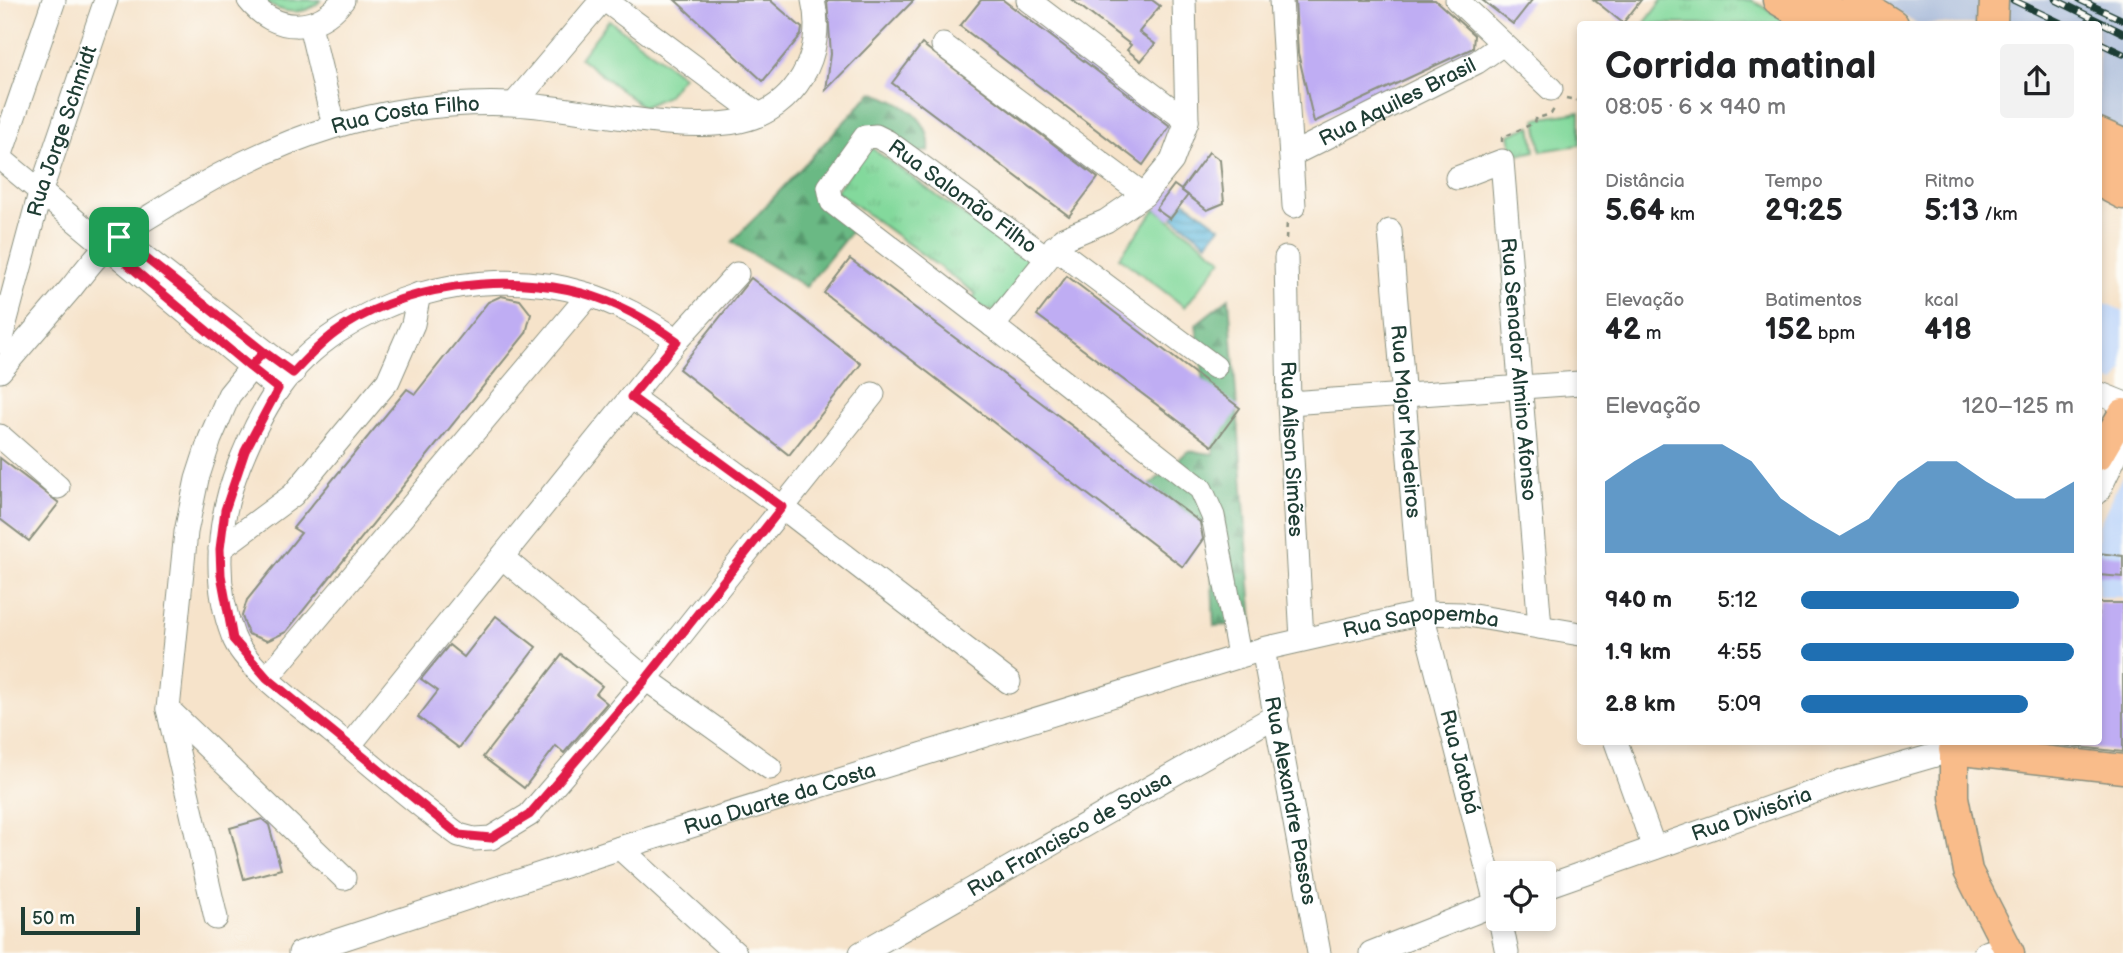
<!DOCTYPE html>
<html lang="pt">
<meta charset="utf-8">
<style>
:root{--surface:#fff;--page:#f2f2f2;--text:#202124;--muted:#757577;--accent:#1f6fb2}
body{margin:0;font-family:"Balsamiq Sans",sans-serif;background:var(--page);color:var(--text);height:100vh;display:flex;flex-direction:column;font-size:26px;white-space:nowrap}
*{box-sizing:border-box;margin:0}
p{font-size:23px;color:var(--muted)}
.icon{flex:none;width:38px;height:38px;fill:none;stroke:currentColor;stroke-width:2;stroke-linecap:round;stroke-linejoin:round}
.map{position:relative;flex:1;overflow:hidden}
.details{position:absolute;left:1577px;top:21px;width:525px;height:724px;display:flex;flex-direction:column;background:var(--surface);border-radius:7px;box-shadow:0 4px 10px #0003}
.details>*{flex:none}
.controls{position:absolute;left:1486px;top:861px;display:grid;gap:14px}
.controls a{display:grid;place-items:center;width:70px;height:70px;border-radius:7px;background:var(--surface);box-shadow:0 4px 10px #0003;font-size:35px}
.scale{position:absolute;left:21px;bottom:18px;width:119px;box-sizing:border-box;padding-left:7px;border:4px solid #1f3d34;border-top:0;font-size:19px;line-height:24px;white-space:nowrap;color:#1f3d34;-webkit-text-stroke:5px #fdfcf7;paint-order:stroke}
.pin{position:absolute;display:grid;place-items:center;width:60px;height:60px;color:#fff;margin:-30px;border-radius:14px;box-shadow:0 4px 10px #0006}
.round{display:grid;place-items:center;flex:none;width:74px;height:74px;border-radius:7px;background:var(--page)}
.summary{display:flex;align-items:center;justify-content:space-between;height:119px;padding:0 28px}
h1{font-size:38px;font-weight:800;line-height:52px}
.stats{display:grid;grid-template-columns:repeat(3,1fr);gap:10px;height:119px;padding:7px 28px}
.stats div{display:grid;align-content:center}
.stats b{font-size:30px;font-weight:800}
.stats small{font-size:19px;font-weight:400}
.stats p{font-size:19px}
.chart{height:196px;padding:14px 28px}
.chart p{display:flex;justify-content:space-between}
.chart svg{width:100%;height:126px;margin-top:7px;fill:var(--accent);opacity:.7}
ul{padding:0 28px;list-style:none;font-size:23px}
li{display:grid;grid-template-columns:112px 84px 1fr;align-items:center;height:52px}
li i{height:18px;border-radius:9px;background:var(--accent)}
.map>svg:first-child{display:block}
</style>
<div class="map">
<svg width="2123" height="953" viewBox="0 0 2123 953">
<defs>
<pattern id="grass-tufts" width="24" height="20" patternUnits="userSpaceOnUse" patternTransform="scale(1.75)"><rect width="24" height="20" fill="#83d99c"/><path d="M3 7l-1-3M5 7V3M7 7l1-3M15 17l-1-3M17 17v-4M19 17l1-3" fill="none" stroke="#71bb87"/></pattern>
<pattern id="forest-firs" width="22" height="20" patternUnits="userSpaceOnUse" patternTransform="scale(1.75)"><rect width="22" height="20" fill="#6ab984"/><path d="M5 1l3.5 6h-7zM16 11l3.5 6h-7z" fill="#57986d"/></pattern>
<pattern id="water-rules" width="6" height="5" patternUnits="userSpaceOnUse" patternTransform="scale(1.75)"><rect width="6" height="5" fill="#61b9de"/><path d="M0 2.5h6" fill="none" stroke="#4f98b5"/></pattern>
</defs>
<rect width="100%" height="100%" fill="#fdfcf7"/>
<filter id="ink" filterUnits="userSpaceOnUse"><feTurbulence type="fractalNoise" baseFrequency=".0143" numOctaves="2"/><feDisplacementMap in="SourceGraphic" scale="14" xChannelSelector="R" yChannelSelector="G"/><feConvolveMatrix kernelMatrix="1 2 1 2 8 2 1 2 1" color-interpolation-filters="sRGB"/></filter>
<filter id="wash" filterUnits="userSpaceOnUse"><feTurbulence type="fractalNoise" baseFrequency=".00686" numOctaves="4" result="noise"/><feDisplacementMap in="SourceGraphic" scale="28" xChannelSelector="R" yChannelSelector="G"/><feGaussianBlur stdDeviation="1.57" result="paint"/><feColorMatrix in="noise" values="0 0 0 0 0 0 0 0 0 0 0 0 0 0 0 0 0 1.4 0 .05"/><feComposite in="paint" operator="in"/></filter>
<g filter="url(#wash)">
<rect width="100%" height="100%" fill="#f6e3ca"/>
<g fill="#c8dcf9">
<path d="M2098 300 2123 311V370L2115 383 2098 377Z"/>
<path d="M2123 474V597H2098V527Z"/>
</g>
<path fill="#b6c5de" d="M1876 0H2123V134L2098 122V24H1918Z"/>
<g fill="url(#grass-tufts)" stroke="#518b68" stroke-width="2">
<path d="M263 0H321C306 17 279 14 263 0Z"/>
<path d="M1662 0H1751L1792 24H1644Z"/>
<path d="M1531 126 1535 151 1514 156 1509 135Z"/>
<path d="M869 146 1007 247 1013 240 1026 250 1027 274 994 312 970 302 976 294 836 191Z"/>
</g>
<g fill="url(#forest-firs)" stroke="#447b5c" stroke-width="2">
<path d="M872 92C901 102 932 117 929 151L909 154 875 129 830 186 858 223 806 287 732 242Z"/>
<path d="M1229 298 1253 624 1214 626 1210 530 1150 485 1188 451 1214 454 1196 324Z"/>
</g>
<g fill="#83d99c" stroke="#518b68" stroke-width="2">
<path d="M609 20 683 76 667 96 643 107 580 58Z"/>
<path d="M1580 112V145L1541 151 1536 119Z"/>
<path d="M1156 209 1222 259 1185 307 1119 257Z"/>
</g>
<path fill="url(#water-rules)" stroke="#407b89" stroke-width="2" d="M1185 201 1220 227 1207 243 1173 217Z"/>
<g id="blocks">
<g fill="#bfadf3">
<path d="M675 0H770L802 28 801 35 763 81Z"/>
<path d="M827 0H914L826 90 831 54Z"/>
<path d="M981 0H1003L1170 126 1143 165 960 26Z"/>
<path d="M1072 0H1152L1160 6 1139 32 1155 44 1141 61 1127 50 1131 45Z"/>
<path d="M1295 0H1435L1474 35 1473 48 1314 122 1298 53Z"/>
<path d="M1482 0H1532L1513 24Z"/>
<path d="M1594 0H1641L1623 23Z"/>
<path d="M922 44 1098 178 1069 216 892 83Z"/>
<path d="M1209 152 1220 160 1224 203 1207 210 1181 190Z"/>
<path d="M1174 185 1188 195 1170 219 1156 209Z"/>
<path d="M850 259 1200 522 1203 539 1183 567 824 293Z"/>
<path d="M1067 276 1240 408 1212 446 1037 315Z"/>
<path d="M751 278 861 364 789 455 679 369Z"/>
<path d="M501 296 520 300 531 314 526 333 286 632 267 641 248 634 242 616 247 600 301 533 293 528 407 389 415 394 488 302Z"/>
<path d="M0 458 59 503 29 541 0 519Z"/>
<path d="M2098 553 2123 556V577L2098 575Z"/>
<path d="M2098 603H2123V752L2034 742H2098Z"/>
<path d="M496 616 536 647 459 748 418 717 438 691 421 679 449 645 464 657Z"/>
<path d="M562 655 602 686 596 694 607 703 564 753 556 746 524 788 483 757Z"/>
<path d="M262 819 269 825 281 869 244 879 230 828Z"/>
</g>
</g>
</g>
<g filter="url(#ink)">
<use href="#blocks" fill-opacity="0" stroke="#8a907f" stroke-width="2"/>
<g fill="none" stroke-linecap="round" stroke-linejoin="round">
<defs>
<g id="minor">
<path d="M249 0C275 33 317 34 343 0"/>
<path d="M605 0 759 115"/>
<path d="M1028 0 1187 121"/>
<path d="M1184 0 1187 121 1172 161 1144 195 1128 206 1106 221 1063 239 993 326 1201 489 1213 516 1239 655"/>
<path d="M1281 0 1294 206"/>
<path d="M1457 0 1551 89"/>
<path d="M310 25 334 126"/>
<path d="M943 45 1144 195"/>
<path d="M514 104 602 0"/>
<path id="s1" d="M1291 155 1477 62 1503 44"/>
<path d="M0 157 54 0"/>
<path d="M0 158 278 389"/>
<path id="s2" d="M1457 178 1502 161 1540 627"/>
<path id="s3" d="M1390 231 1422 613 1498 911"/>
<path d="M119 237 293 373"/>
<path d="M1054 247 1215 367"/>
<path id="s4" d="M1286 258 1289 403 1302 639"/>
<path id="s5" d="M993 326 832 202 829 187 865 137 876 136 888 142 1046 257"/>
<path d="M677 340C647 320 618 303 583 293 480 262 341 299 278 389 262 412 249 440 239 465 218 518 212 582 233 636 244 667 305 710 331 731 373 766 415 803 459 835L474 839 491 838 529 815 646 679 873 394"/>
<path id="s6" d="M0 342 40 193 106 0"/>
<path id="s7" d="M0 371C24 343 48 315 72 287 83 273 94 258 107 246 124 230 148 218 168 205 276 137 384 99 513 104 580 107 676 134 740 121 796 109 826 54 813 0"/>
<path d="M2098 393 2123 403"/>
<path d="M631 397 782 507 1009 682"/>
<path d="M1289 403 1580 383"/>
<path d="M0 436 58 487"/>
<path d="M2098 492 2123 440"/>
<path d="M220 549 293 495 388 381 413 324 419 294"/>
<path d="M502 557 646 679 770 768"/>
<path id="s8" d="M1263 649 1319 953"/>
<path d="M267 678 589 295"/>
<path d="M168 709 344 878"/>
<path d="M1616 742 1654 848"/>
<path d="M349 746 677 340 737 274"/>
<path d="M620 848 735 953"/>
<path id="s9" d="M1544 887 1842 782 1953 750"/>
<path d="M216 918 168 709 186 532 197 479 210 439 229 395 264 352"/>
<path d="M1500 919 1507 953"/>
<path id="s10" d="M300 953 620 848 1263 649 1422 613 1462 614 1580 634"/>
<path id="s11" d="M861 953 1277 715"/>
<path d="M1371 953 1498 903"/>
<path d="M1985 953 2006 947"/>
</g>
<g id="major">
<path d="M1777 0 1817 24"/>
<path d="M1816 0 1854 24"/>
<path d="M1856 0 1894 24"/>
<path d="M1993 24 1994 0"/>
<path d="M2098 132 2123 143"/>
<path d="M2098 156 2123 168"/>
<path d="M2098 182 2123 195"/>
<path d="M2098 456 2123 413"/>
<path d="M1954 742V797L1968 871 2010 953"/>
<path d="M1953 750 2123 769"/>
</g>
</defs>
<use href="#minor" stroke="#8a907f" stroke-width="25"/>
<use href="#major" stroke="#8a907f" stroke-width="31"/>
<g stroke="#8a907f" stroke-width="2.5" stroke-dasharray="5 5" stroke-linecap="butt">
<path d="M1566 98 1580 101"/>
<path d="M1502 142V138L1534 123 1535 119 1551 114 1554 109"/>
<path d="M1286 239 1287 222"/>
</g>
<use href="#minor" stroke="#fff" stroke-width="23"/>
<use href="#major" stroke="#f9bc8a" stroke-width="28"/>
<defs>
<g id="rail">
<path d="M2013 0 2063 24"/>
<path d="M2056 0 2123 33"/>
<path d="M2080 0 2123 20"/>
<path d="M2098 42 2123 54"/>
</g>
</defs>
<use href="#rail" stroke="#1f3d34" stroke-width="7"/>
<use href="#rail" stroke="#fdfcf7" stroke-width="4.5" stroke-dasharray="13" stroke-linecap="butt"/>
</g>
</g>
<g fill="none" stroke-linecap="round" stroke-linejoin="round" filter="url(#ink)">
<defs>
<path id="route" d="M119 237 106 246 250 367 264 352 293 373C306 359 320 344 335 333 398 285 508 272 582 293 617 302 647 320 677 341L631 397 782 507 646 679 529 815 491 838 459 835 267 678 233 639 221 575 220 549 225 510 245 451 278 389 250 367 264 352 119 237"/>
</defs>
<use href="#route" stroke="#fff" stroke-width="14"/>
<use href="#route" stroke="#e11d48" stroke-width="9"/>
</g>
<g text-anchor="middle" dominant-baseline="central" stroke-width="6" stroke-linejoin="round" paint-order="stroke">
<g font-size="21" fill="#1f3d34" stroke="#fdfcf7">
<text stroke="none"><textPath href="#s1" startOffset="119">Rua Aquiles Brasil</textPath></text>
<text stroke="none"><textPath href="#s7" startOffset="495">Rua Costa Filho</textPath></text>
<text stroke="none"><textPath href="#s6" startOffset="220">Rua Jorge Schmidt</textPath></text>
<text stroke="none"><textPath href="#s5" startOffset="397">Rua Salomão Filho</textPath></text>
<text stroke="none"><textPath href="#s2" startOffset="257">Rua Senador Almino Afonso</textPath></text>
<text stroke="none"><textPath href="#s3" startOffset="191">Rua Major Medeiros</textPath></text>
<text stroke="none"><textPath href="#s4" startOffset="191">Rua Aílson Simões</textPath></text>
<text stroke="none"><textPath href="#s10" startOffset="1171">Rua Sapopemba</textPath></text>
<text stroke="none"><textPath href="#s3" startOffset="537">Rua Jatobá</textPath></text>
<text stroke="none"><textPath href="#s10" startOffset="504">Rua Duarte da Costa</textPath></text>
<text stroke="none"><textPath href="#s8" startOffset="154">Rua Alexandre Passos</textPath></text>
<text stroke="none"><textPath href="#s9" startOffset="220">Rua Divisória</textPath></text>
<text stroke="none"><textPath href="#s11" startOffset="240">Rua Francisco de Sousa</textPath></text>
</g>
</g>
</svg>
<div class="controls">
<a><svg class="icon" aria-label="locate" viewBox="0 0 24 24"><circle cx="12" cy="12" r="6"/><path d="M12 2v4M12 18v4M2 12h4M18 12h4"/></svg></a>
</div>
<div class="scale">50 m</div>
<div class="pin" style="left:119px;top:237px;background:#1e9e55"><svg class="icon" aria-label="arrive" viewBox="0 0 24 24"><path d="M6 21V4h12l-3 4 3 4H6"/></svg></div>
<section class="details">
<div class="summary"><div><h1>Corrida matinal</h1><p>08:05 · 6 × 940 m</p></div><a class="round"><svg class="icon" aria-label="share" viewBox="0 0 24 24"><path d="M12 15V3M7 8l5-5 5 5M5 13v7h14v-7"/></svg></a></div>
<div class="stats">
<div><p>Distância</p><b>5.64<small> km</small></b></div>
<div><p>Tempo</p><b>29:25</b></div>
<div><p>Ritmo</p><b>5:13<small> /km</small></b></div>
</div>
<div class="stats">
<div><p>Elevação</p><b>42<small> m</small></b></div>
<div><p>Batimentos</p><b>152<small> bpm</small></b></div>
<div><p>kcal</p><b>418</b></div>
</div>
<div class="chart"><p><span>Elevação</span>120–125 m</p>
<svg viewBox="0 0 160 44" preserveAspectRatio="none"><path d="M0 44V19L10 12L20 6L30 6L40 6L50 12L60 25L70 32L80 38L90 32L100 19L110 12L120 12L130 19L140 25L150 25L160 19V44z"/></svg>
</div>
<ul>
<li><b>940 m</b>5:12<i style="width:80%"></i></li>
<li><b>1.9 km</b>4:55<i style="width:100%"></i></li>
<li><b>2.8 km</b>5:09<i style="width:83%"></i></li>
</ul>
</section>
</div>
